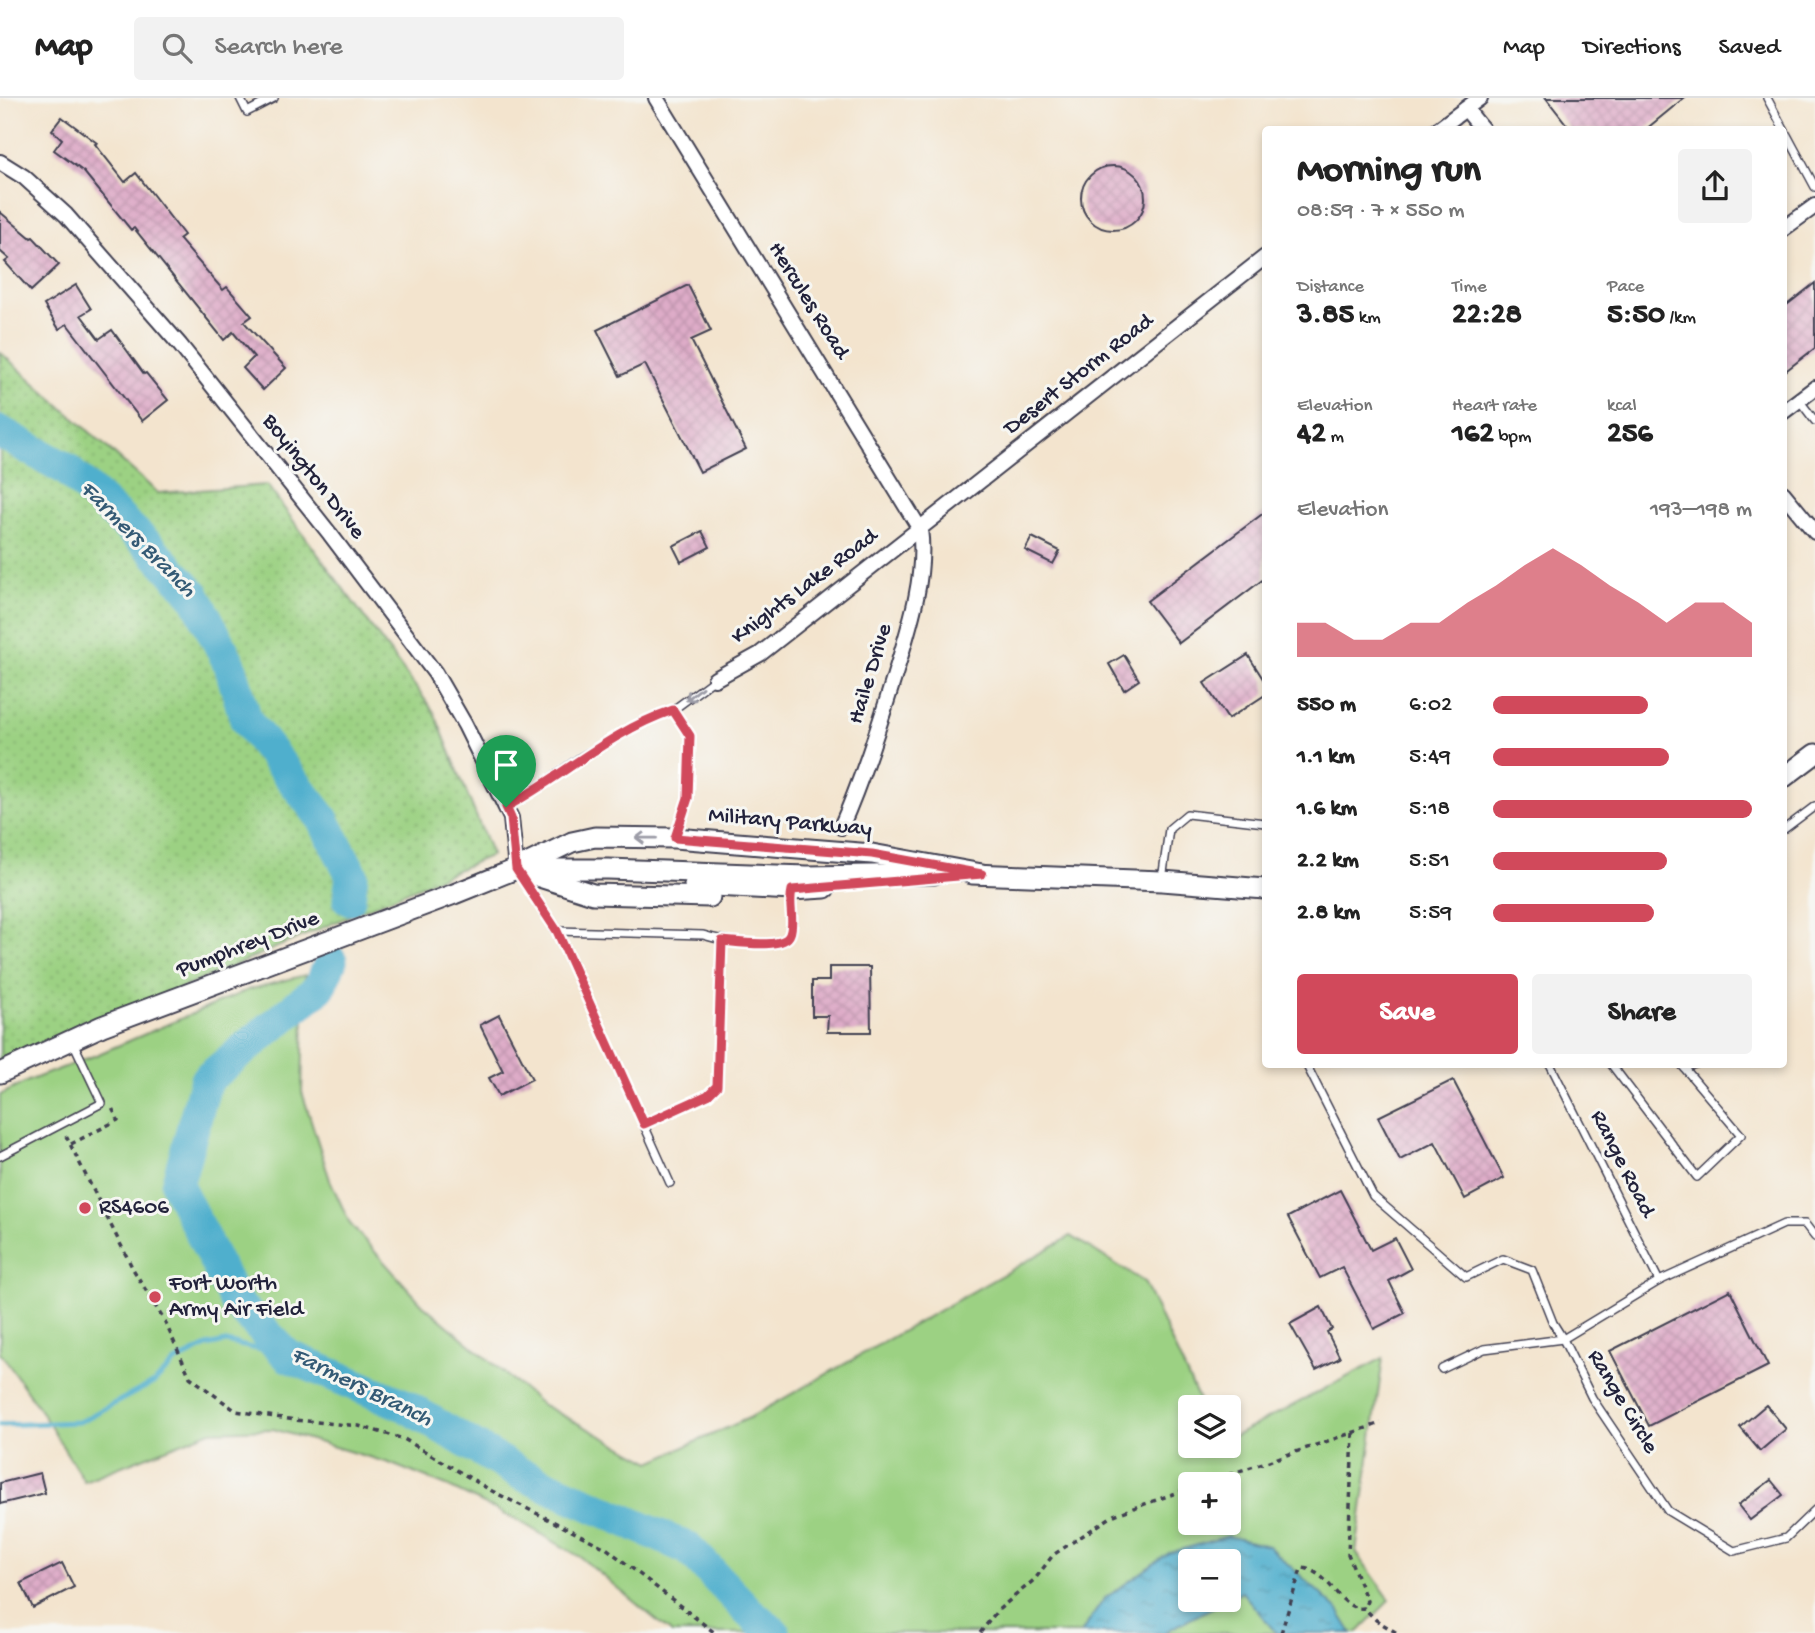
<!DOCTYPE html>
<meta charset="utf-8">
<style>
:root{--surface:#fff;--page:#f2f2f2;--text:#222;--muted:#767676;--line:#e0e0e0;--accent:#d1495b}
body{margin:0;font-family:"Gochi Hand",sans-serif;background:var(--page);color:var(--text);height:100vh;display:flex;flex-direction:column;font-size:26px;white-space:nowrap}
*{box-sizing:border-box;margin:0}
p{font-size:23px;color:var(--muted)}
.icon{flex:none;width:38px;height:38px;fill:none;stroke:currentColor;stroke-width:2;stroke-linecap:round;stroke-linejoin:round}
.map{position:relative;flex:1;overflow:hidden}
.drawer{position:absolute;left:1262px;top:28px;width:525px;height:942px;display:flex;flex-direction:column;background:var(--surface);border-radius:7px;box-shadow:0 4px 10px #0003}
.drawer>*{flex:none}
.fabs{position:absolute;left:1178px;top:1297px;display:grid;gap:14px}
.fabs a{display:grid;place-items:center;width:63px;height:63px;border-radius:7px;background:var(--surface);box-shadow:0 4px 10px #0003;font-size:35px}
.pin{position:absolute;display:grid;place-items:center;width:60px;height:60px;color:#fff;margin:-72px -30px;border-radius:50% 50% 50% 0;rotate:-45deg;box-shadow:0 0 7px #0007}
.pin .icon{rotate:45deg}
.round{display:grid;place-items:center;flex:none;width:74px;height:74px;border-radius:7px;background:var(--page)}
.headline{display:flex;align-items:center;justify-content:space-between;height:119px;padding:0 35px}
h1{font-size:38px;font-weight:700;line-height:52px}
.metrics{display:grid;grid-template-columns:repeat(3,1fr);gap:10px;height:119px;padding:7px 35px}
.metrics div{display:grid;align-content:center}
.metrics b{font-size:30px;font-weight:700}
.metrics small{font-size:19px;font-weight:400}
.metrics p{font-size:19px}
.chart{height:196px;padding:14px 35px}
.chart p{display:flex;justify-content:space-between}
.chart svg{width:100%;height:126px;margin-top:7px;fill:var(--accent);opacity:.7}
.action{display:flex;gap:14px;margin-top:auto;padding:14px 35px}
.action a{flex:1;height:80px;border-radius:7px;background:var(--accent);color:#fff;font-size:28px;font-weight:700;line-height:80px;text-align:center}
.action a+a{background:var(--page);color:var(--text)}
ul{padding:0 35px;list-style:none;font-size:23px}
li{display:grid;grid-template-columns:112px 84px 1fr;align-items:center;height:52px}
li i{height:18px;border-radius:9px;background:var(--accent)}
header{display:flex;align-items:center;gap:42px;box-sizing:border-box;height:98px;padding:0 35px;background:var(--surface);border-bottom:2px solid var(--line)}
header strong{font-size:33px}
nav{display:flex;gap:38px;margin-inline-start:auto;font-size:24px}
.search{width:490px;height:63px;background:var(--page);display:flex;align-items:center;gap:18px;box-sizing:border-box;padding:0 24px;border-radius:7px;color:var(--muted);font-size:26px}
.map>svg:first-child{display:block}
</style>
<header>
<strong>Map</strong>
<div class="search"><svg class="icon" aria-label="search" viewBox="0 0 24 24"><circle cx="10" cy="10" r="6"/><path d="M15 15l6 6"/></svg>Search here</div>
<nav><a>Map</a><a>Directions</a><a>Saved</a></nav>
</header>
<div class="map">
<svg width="1815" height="1535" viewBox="0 0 1815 1535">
<defs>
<pattern id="grass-dots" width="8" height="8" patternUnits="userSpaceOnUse" patternTransform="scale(1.75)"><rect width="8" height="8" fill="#9cd183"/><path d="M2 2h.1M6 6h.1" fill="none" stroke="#86b372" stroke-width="1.8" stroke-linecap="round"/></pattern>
<pattern id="water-ripples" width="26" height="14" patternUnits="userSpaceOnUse" patternTransform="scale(1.75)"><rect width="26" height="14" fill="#4fafcd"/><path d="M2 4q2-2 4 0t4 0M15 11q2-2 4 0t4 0" fill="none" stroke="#418ea8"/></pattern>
<pattern id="building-cross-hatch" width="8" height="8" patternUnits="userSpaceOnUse" patternTransform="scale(1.75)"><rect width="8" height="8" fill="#deacc8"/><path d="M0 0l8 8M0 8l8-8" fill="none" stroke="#be94ad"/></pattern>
</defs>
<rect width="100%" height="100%" fill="#f6f6f2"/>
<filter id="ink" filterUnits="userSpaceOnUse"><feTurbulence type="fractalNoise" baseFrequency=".0143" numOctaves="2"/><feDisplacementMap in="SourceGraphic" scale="14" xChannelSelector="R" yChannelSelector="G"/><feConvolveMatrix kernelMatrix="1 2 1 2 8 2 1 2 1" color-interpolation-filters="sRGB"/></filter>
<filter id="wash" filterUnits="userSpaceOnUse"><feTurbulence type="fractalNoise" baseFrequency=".00686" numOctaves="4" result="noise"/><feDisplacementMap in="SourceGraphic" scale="28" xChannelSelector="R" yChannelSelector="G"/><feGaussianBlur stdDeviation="1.57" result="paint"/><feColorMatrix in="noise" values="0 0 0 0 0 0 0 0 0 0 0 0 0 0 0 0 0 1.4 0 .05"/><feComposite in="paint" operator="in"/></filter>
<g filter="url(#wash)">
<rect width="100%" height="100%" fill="#f3e4ce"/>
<path fill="url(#grass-dots)" stroke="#5f7a5f" stroke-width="2" d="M0 254 158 395 267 387 434 614 492 757 0 968Z"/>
<path fill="#9cd183" stroke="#5f7a5f" stroke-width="2" fill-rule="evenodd" d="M305 877 302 994 330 1082 350 1126 422 1206 541 1306 651 1364 749 1320 1071 1138 1144 1184 1202 1309H1190V1348H1228L1229 1341 1383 1260 1356 1454 1390 1502 1357 1535H672L580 1459 519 1423 449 1389 389 1365 273 1331 211 1333 84 1383 42 1315 0 1254V997L28 983 96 957 248 892ZM1190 1386H1228V1424H1190ZM1190 1463H1228V1502H1190Z"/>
<path fill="url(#water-ripples)" stroke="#386884" stroke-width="2" d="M1228 1438 1268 1448 1337 1511 1352 1535H1276L1242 1494 1229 1501 1228 1463H1190V1502H1227L1163 1535H1081L1104 1501 1169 1455Z"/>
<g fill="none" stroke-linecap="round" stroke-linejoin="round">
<path stroke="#4fafcd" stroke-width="5" d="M0 1327 79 1324 155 1284 175 1264 207 1248 226 1244 288 1258"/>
<g stroke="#4fafcd" stroke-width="33">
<path d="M0 334 66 371 149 448 195 498 230 567 246 622 322 720 352 777 349 801"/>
<path d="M331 863 319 890 206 982 177 1087 236 1205 288 1258 404 1307 519 1375 689 1451 749 1514 774 1535"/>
</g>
</g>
<g id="blocks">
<g fill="url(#building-cross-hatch)">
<path d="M1546 0H1684L1645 32H1571Z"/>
<path d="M62 19 97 45 95 46 125 84 136 75 184 137 179 141 223 192 227 189 252 218 244 224 286 270 263 292 243 270 254 259 233 234 224 242 134 130 131 132 84 74 54 52 62 41 52 32Z"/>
<circle cx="1113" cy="100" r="32"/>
<path d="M0 114 31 140 33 139 59 167 31 193 5 164 9 161 0 153Z"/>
<path d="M1815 185V250L1783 275V210Z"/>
<path d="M76 187 91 211 81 217 99 241 112 232 144 276 146 275 168 302 142 323 67 226 59 231 44 207Z"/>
<path d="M688 187 711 233 691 242 746 351 700 374 645 266 620 278 597 232Z"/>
<path d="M1265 414V480L1179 545 1147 503Z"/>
<path d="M702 433 710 449 681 464 673 448Z"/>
<path d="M1032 439 1060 453 1053 466 1025 452Z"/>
<path d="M1124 557 1139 582 1124 592 1109 566Z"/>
<path d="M1248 557 1265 584V597L1228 621 1204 585Z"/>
<path d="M829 869H870L871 934H827L828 918H812V883H829Z"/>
<path d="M499 917 532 981 499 998 489 980 503 973 480 927Z"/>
<path d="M1453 982 1504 1080 1465 1101 1435 1044 1400 1062 1378 1019Z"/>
<path d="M1340 1092 1371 1152 1395 1140 1411 1171 1389 1183 1405 1215 1374 1231 1342 1169 1320 1180 1288 1119Z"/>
<path d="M1730 1192 1768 1268 1649 1328 1610 1253Z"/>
<path d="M1321 1209 1332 1231 1327 1234 1340 1260 1316 1272 1290 1226Z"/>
<path d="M1766 1307 1786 1331 1760 1353 1740 1329Z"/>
<path d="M40 1375 45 1395 0 1406V1385Z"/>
<path d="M1771 1382 1783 1397 1750 1422 1738 1407Z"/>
<path d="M62 1465 74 1489 33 1510 21 1485Z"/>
</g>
</g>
</g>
<g filter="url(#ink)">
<use href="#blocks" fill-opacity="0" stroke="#413f51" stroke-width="2"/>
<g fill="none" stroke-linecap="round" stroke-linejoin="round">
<defs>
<g id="service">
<path d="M240 0 247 14 274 0"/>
<path d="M1767 0 1815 89"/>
<path d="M1799 302 1815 323"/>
<path d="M673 612 690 638 688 700 675 739"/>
<path d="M506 709 523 700 581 659 649 621 673 612 715 581"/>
<path d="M1783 732 1815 708"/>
<path d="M520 777 557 833 670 1085"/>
<path d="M1162 782 1169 731 1187 716 1265 725"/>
<path d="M557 833 703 837C719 842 782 854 790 837 795 828 788 806 792 793"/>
<path d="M1306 966 1373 1098 1466 1179 1503 1161 1532 1172 1553 1225 1563 1241 1484 1251 1442 1271"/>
<path d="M1550 966 1659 1183"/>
<path d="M1611 966 1697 1079 1741 1037 1681 966"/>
<path d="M1684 969 1696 966"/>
<path d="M644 1026 708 997 717 988 722 843"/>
<path d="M0 1058 102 1005 72 942"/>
<path d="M1815 1139 1805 1126H1784L1659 1183 1563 1241 1592 1300 1668 1413 1734 1453 1786 1440 1815 1412"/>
</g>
<g id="minor">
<path d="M656 0 920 431C927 480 907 536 893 583 878 632 862 682 841 729"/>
<path d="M1466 11 1483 32"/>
<path d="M1437 32 1480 0"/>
<path d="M0 64 24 79 66 117 180 247 330 436 435 575 465 627 511 720 516 771"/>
<path d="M1783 131 1815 108"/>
<path d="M1783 314 1815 290"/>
<path d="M1783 395 1815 434"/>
<path d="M715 581 760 556 1265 159"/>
</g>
<g id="tertiary">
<path d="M1783 680 1815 656"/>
<path d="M520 771H608L807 778 934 776"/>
<path d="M530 776 593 796 710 799"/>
<path d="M972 776 1162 783 1265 791"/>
<path d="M694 787 792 792 825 790"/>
<path d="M0 975 102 928 454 796 516 771 572 744 595 739 675 740 872 756 982 776"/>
</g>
</defs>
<use href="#service" stroke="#413f51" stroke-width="10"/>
<use href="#minor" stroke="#413f51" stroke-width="18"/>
<use href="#tertiary" stroke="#413f51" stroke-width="23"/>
<g stroke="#413f51" stroke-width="3.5" stroke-dasharray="5 5" stroke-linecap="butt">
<path d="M66 1038 133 1171 165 1224 190 1279 236 1313 295 1322 359 1328 404 1341 492 1393 606 1450 715 1535"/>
<path d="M71 1046 118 1022 112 1010"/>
<path d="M1353 1335 1348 1456 1367 1503 1364 1510"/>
<path d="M1201 1386 1381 1325"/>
<path d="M980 1535 997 1513 1035 1481 1053 1457 1114 1417 1190 1390"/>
<path d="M1281 1535 1301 1471 1303 1470C1332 1475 1339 1513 1364 1510L1376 1522 1397 1535"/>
</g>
<use href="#service" stroke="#fff" stroke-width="7"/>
<use href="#minor" stroke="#fff" stroke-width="14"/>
<use href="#tertiary" stroke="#fff" stroke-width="19"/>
</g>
<defs><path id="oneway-shaft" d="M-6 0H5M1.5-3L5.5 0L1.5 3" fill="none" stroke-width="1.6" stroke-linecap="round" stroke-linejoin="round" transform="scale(1.75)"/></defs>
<g stroke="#9c9ca7">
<use href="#oneway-shaft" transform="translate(694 596) rotate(141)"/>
<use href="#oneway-shaft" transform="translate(646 740) rotate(-179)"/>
</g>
</g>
<g fill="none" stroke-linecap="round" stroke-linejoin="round" filter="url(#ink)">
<defs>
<path id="route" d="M673 612 690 638 688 700 675 740 872 756 982 776 792 792C788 807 795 823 790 836 785 852 736 844 722 843L717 988 708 997 644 1026 557 833 516 771 511 720 506 709C563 678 611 633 673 612Z"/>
</defs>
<use href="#route" stroke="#fff" stroke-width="14"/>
<use href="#route" stroke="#d1495b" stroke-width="9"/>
</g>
<g fill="#d1495b" stroke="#f6f6f2" stroke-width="2.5">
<circle cx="85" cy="1110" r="7"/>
<circle cx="155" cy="1199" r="7"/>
</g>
<g text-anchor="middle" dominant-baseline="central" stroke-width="6" stroke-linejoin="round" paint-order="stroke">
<g font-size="23" fill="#22223b" stroke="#f6f6f2">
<text transform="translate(808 203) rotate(58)">Hercules Road</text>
<text transform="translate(1079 277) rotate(-38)">Desert Storm Road</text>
<text transform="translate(313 379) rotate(52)">Boyington Drive</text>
<text transform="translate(805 489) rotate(-37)">Knights Lake Road</text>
<text transform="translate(871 576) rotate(-73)">Haile Drive</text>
<text transform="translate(790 725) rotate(5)">Military Parkway</text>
<text transform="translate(248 847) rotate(-21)">Pumphrey Drive</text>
<text transform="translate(1622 1066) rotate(63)">Range Road</text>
<text transform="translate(1622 1304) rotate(59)">Range Circle</text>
</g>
<g font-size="23" fill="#22223b" stroke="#f6f6f2" text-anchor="start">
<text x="99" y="1110">RS4606</text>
<text x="169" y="1186">Fort Worth<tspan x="169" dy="26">Army Air Field</tspan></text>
</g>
<g font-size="24" font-style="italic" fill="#345a75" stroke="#f6f6f2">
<text transform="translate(137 442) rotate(45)">Farmers Branch</text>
<text transform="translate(361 1290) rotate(26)">Farmers Branch</text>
</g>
</g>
</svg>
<div class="fabs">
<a><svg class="icon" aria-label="layers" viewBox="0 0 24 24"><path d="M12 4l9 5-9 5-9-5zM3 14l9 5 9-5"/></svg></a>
<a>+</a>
<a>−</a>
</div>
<div class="pin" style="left:506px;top:709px;background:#1e9e55"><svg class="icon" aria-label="arrive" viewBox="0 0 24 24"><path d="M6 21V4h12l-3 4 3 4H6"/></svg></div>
<section class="drawer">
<div class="headline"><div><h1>Morning run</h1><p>08:59 · 7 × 550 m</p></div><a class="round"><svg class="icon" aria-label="share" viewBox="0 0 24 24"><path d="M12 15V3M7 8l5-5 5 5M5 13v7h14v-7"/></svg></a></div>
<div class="metrics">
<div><p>Distance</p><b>3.85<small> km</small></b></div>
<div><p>Time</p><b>22:28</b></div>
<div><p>Pace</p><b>5:50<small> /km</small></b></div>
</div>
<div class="metrics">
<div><p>Elevation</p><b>42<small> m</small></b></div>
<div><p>Heart rate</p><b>162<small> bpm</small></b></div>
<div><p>kcal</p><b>256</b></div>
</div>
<div class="chart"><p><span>Elevation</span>193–198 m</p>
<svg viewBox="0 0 160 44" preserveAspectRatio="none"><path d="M0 44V32L10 32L20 38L30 38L40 32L50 32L60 25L70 19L80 12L90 6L100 12L110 19L120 25L130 32L140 25L150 25L160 32V44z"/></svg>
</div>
<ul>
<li><b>550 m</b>6:02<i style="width:60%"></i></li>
<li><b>1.1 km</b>5:49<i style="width:68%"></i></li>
<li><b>1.6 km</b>5:18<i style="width:100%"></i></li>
<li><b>2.2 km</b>5:51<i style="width:67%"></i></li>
<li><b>2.8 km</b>5:59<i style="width:62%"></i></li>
</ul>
<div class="action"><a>Save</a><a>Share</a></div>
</section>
</div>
